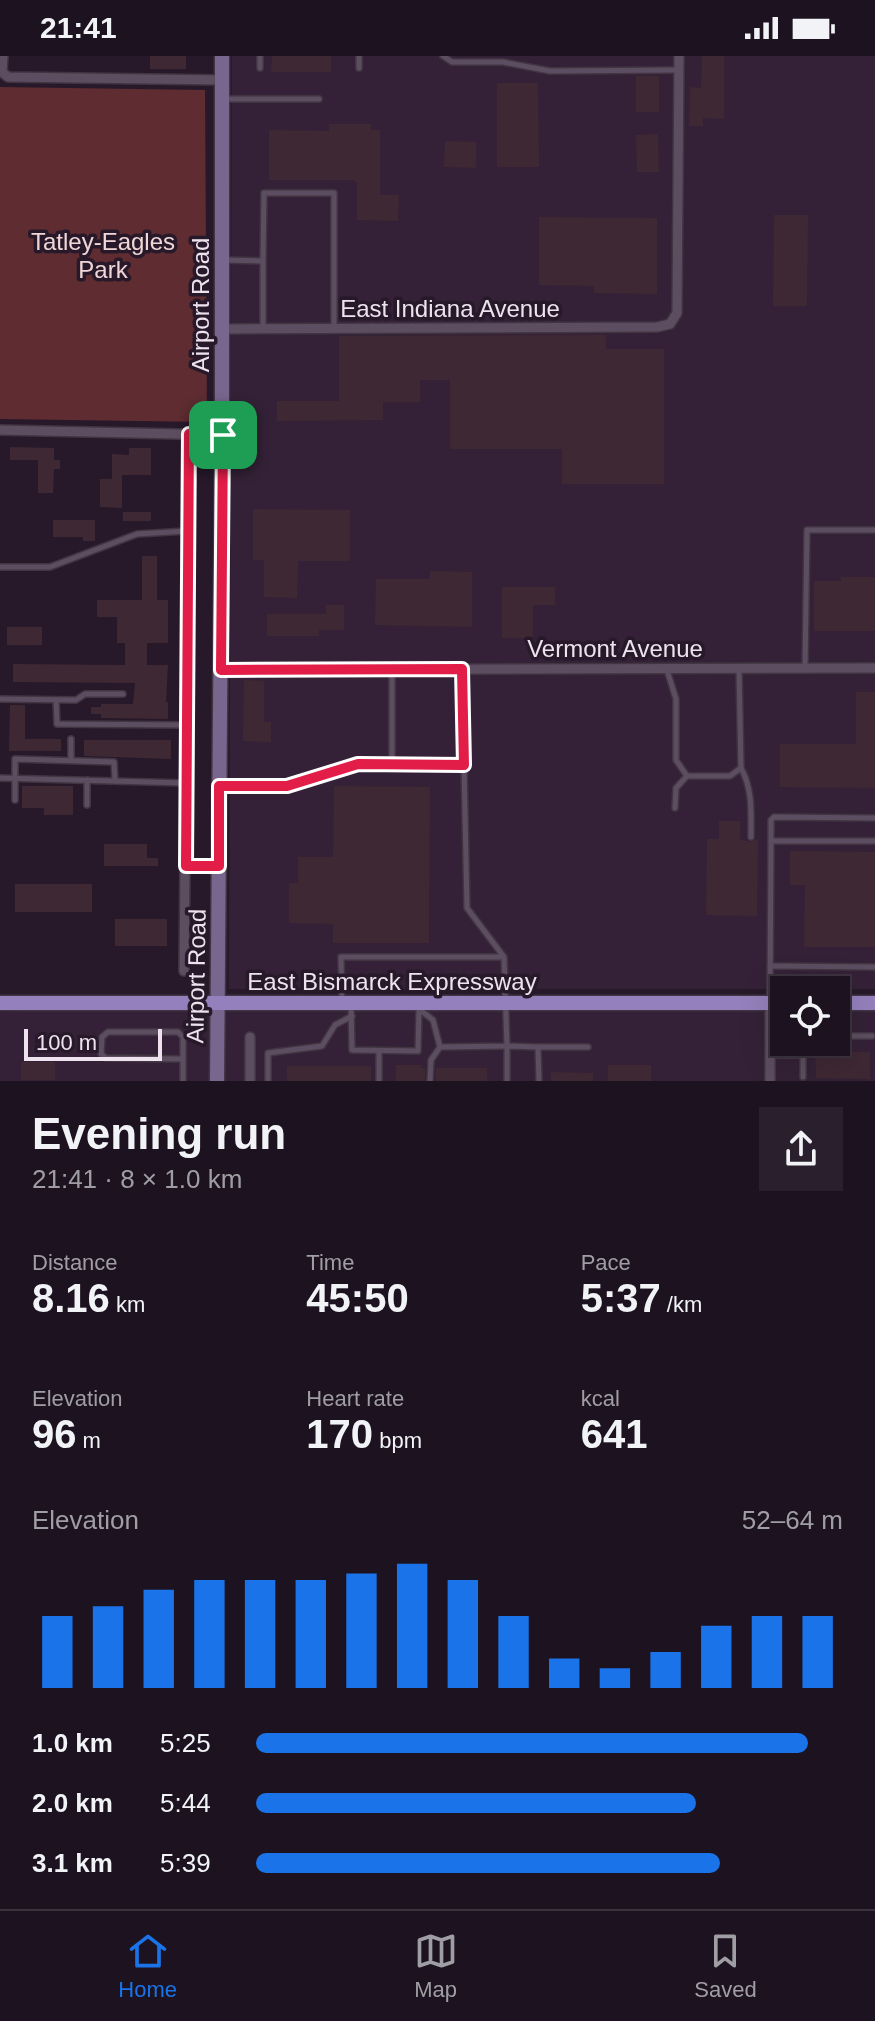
<!DOCTYPE html>
<meta charset="utf-8">
<style>
:root{--surface:#1d1320;--page:#2a202d;--text:#f1f3f6;--muted:#a09ea5;--line:#3b323e;--accent:#1a73e8}
body{margin:0;font-family:Helvetica,sans-serif;background:var(--page);color:var(--text);height:100vh;display:flex;flex-direction:column;font-size:30px;white-space:nowrap}
*{box-sizing:border-box;margin:0}
p{font-size:26px;color:var(--muted)}
.icon{flex:none;width:44px;height:44px;fill:none;stroke:currentColor;stroke-width:2;stroke-linecap:round;stroke-linejoin:round}
.map{position:relative;height:1025px;overflow:hidden}
.details{display:flex;flex-direction:column;background:var(--surface);flex:1}
.details>*{flex:none}
.buttons{position:absolute;left:770px;top:920px;display:grid;gap:16px}
.buttons a{display:grid;place-items:center;width:80px;height:80px;border-radius:0px;background:var(--surface);box-shadow:0 8px 32px #0002,0 0 0 2px var(--line);font-size:40px}
.scale{position:absolute;left:24px;bottom:20px;width:138px;box-sizing:border-box;padding-left:8px;border:4px solid #ede2ee;border-top:0;font-size:22px;line-height:28px;white-space:nowrap;color:#ede2ee;-webkit-text-stroke:6px #27192a;paint-order:stroke}
.pin{position:absolute;display:grid;place-items:center;width:68px;height:68px;color:#fff;margin:-34px;border-radius:16px;box-shadow:0 4px 12px #0006}
.round{display:grid;place-items:center;flex:none;width:84px;height:84px;border-radius:0px;background:var(--page)}
.summary{display:flex;align-items:center;justify-content:space-between;height:136px;padding:0 32px}
h1{font-size:44px;font-weight:700;line-height:60px}
.stats{display:grid;grid-template-columns:repeat(3,1fr);gap:12px;height:136px;padding:8px 32px}
.stats div{display:grid;align-content:center}
.stats b{font-size:40px;font-weight:700}
.stats small{font-size:22px;font-weight:400}
.stats p{font-size:22px}
.chart{height:224px;padding:16px 32px}
.chart p{display:flex;justify-content:space-between}
.chart svg{width:100%;height:144px;margin-top:8px;stroke:var(--accent);stroke-width:6}
ul{padding:0 32px;list-style:none;font-size:26px}
li{display:grid;grid-template-columns:128px 96px 1fr;align-items:center;height:60px}
li i{height:20px;border-radius:10px;background:var(--accent)}
.status{display:flex;justify-content:space-between;align-items:center;height:56px;padding:0 40px;background:var(--surface);direction:ltr}
.status svg{height:22px;fill:currentColor}
.tabs{display:flex;justify-content:space-around;align-items:center;height:112px;border-top:2px solid var(--line);background:var(--surface);font-size:22px;color:var(--muted)}
.tabs a{display:grid;justify-items:center;gap:4px}
.tabs .on{color:var(--accent)}
.map>svg:first-child{display:block}
</style>
<div class="status"><b>21:41</b><svg viewBox="0 0 49 12"><path d="M0 12V9h3v3zM5 12V6h3v6zM10 12V3h3v9zM15 12V0h3v12zM26 1h20v11H26zM47 4h2v5h-2z"/></svg></div>
<div class="map">
<svg width="875" height="1025" viewBox="0 0 875 1025">
<rect width="100%" height="100%" fill="#27192a"/>
<g fill="#342137">
<path d="M232 0H875V933H229Z"/>
<path d="M90 953H784V986H836V953H875V1025H0V956Z"/>
</g>
<path fill="#5e2c31" d="M0 31 205 34 207 366 0 363Z"/>
<g fill="#3e2833">
<rect x="150" y="0" width="36" height="13"/>
<path d="M272 0H331V16H271Z"/>
<path d="M702 0H724V63L703 62V70H689L690 31 701 32Z"/>
<rect x="636" y="20" width="23" height="36"/>
<path d="M497 27H538L539 111H497Z"/>
<path d="M329 68H371V74H380V139H399L398 165 357 164V127L354 124H269V74L329 75Z"/>
<path d="M658 78 659 116H637L636 79Z"/>
<path d="M445 85 476 86V112L444 111Z"/>
<path d="M774 159H808L807 250H773Z"/>
<path d="M539 161 657 162V238L594 237V230L539 229Z"/>
<path d="M606 279V293H664V428H562V393H450V324H420V346H383V364L277 365V345H339V280Z"/>
<path d="M10 391 54 392V404H60V413H54L53 437H38V404H10Z"/>
<path d="M129 392H151V419H122V452L100 451V423H112V398L129 399Z"/>
<path d="M253 453 350 454V505H298L297 542 264 541V504H253Z"/>
<rect x="123" y="456" width="28" height="9"/>
<path d="M53 464H95V485H83V481H53Z"/>
<path d="M142 500H157V544H168V587H147V609H168L166 646H168V663L101 662V658H91V651H101V648H133L135 627 13 626V608L125 609V587H117V561H97V544H142Z"/>
<path d="M430 515 472 516V571L375 569 376 523H430Z"/>
<path d="M841 521H875V575H814V525H841Z"/>
<path d="M502 531H555V549H533V582H502Z"/>
<path d="M326 549H344V574H319V580H267V558H326Z"/>
<rect x="7" y="571" width="35" height="18"/>
<path d="M244 624 264 625V666H271V686L243 685Z"/>
<path d="M856 636H875V732L780 731V688H856Z"/>
<path d="M10 649H25V683H61V695H9Z"/>
<path d="M84 684H171V703L84 700Z"/>
<path d="M22 730H73V759H44V752H22Z"/>
<path d="M334 730 430 731 429 887H333V868L289 867V827H298V801H333Z"/>
<path d="M719 765H740V783L750 786 758 783 757 860 706 859 707 783H719Z"/>
<path d="M104 788H147V802H158V810H104Z"/>
<path d="M790 795 875 796V891H804L805 829H790Z"/>
<rect x="15" y="828" width="77" height="28"/>
<rect x="115" y="863" width="52" height="27"/>
<path d="M815 995 870 996V1023L816 1022Z"/>
<rect x="21" y="1006" width="34" height="18"/>
<path d="M396 1009H421V1012H425V1025H396Z"/>
<rect x="608" y="1009" width="43" height="16"/>
<rect x="287" y="1010" width="84" height="15"/>
<rect x="436" y="1012" width="51" height="13"/>
<path d="M551 1016 593 1017V1025H551Z"/>
</g>
<g fill="none" stroke-linecap="round" stroke-linejoin="round">
<defs>
<g id="service">
<path d="M260 0V12"/>
<path d="M443 0 452 6H503L550 15 678 14"/>
<path d="M359 12V0"/>
<path d="M224 43H319"/>
<path d="M223 204 263 205 264 137H334V272"/>
<path d="M263 205V272"/>
<path d="M0 511H50L137 478 187 475"/>
<path d="M805 612 807 474H875"/>
<path d="M667 614 676 643V704L687 720H730L741 712 739 613"/>
<path d="M0 643 76 644 85 638H123"/>
<path d="M56 644 57 668 186 669"/>
<path d="M71 683V704"/>
<path d="M392 708V614"/>
<path d="M741 712C753 734 751 757 751 781"/>
<path d="M0 722 186 727"/>
<path d="M220 730H287L358 708 464 709"/>
<path d="M15 744V703L114 706 115 725"/>
<path d="M87 749V724"/>
<path d="M675 752 676 732 687 720"/>
<path d="M771 785V764L774 761 875 762"/>
<path d="M770 910 875 911"/>
<path d="M770 943 771 785H875"/>
<path d="M342 946 341 901H503"/>
<path d="M351 949 352 994 418 995 419 953"/>
<path d="M419 953 433 964 440 991 507 990 504 901 467 852 462 614"/>
<path d="M836 980H872"/>
<path d="M538 991H588"/>
<path d="M379 996V1025"/>
<path d="M771 999H803L804 986"/>
<path d="M183 1003 106 1002 101 998 102 981 108 976H178L183 981V1025"/>
<path d="M803 1021V999"/>
<path d="M268 1025V997L322 990 335 969 352 960"/>
<path d="M430 1025 431 1004 440 991"/>
<path d="M507 1025V990L538 991 539 1025"/>
</g>
<g id="minor">
<path d="M3 0 2 16 8 21 222 24"/>
<path d="M222 273 657 271 670 268 677 257 679 0"/>
<path d="M0 374 223 379"/>
<path d="M221 614 875 612"/>
<path d="M186 810H219"/>
<path d="M184 915 189 378"/>
<path d="M770 947V1025"/>
<path d="M250 1025V981"/>
</g>
<path id="secondary" d="M217 1025 222 411V0"/>
<g id="primary">
<path d="M0 947H784"/>
<path d="M836 947H875"/>
</g>
</defs>
<use href="#service" stroke="#413542" stroke-width="8"/>
<use href="#minor" stroke="#413542" stroke-width="12"/>
<use href="#secondary" stroke="#413542" stroke-width="17"/>
<use href="#primary" stroke="#413542" stroke-width="17"/>
<use href="#service" stroke="#5d4d60" stroke-width="5"/>
<use href="#minor" stroke="#5d4d60" stroke-width="9"/>
<use href="#secondary" stroke="#79668e" stroke-width="14"/>
<use href="#primary" stroke="#9480bc" stroke-width="14"/>
</g>
<g fill="none" stroke-linecap="round" stroke-linejoin="round">
<defs>
<path id="route" d="M189 378 223 379 221 614 462 613 464 709 358 708 287 730H219V810H186Z"/>
</defs>
<use href="#route" stroke="#fff" stroke-width="16"/>
<use href="#route" stroke="#e11d48" stroke-width="10"/>
</g>
<g text-anchor="middle" dominant-baseline="central" stroke-width="7" stroke-linejoin="round" paint-order="stroke">
<g font-size="24" fill="#f0d6d6" stroke="#27192a">
<text x="103" y="185">Tatley-Eagles<tspan x="103" dy="28">Park</tspan></text>
</g>
<g font-size="24" fill="#ede2ee" stroke="#27192a">
<text transform="translate(200 249) rotate(-90)">Airport Road</text>
<text x="450" y="252">East Indiana Avenue</text>
<text x="615" y="592">Vermont Avenue</text>
<text transform="translate(196 920) rotate(-89)">Airport Road</text>
<text x="392" y="925">East Bismarck Expressway</text>
</g>
</g>
</svg>
<div class="buttons">
<a><svg class="icon" aria-label="locate" viewBox="0 0 24 24"><circle cx="12" cy="12" r="6"/><path d="M12 2v4M12 18v4M2 12h4M18 12h4"/></svg></a>
</div>
<div class="scale">100 m</div>
<div class="pin" style="left:223px;top:379px;background:#1e9e55"><svg class="icon" aria-label="arrive" viewBox="0 0 24 24"><path d="M6 21V4h12l-3 4 3 4H6"/></svg></div>
</div>
<section class="details">
<div class="summary"><div><h1>Evening run</h1><p>21:41 · 8 × 1.0 km</p></div><a class="round"><svg class="icon" aria-label="share" viewBox="0 0 24 24"><path d="M12 15V3M7 8l5-5 5 5M5 13v7h14v-7"/></svg></a></div>
<div class="stats">
<div><p>Distance</p><b>8.16<small> km</small></b></div>
<div><p>Time</p><b>45:50</b></div>
<div><p>Pace</p><b>5:37<small> /km</small></b></div>
</div>
<div class="stats">
<div><p>Elevation</p><b>96<small> m</small></b></div>
<div><p>Heart rate</p><b>170<small> bpm</small></b></div>
<div><p>kcal</p><b>641</b></div>
</div>
<div class="chart"><p><span>Elevation</span>52–64 m</p>
<svg viewBox="0 0 160 44" preserveAspectRatio="none"><path d="M5 44V22M15 44V19M25 44V14M35 44V11M45 44V11M55 44V11M65 44V9M75 44V6M85 44V11M95 44V22M105 44V35M115 44V38M125 44V33M135 44V25M145 44V22M155 44V22"/></svg>
</div>
<ul>
<li><b>1.0 km</b>5:25<i style="width:94%"></i></li>
<li><b>2.0 km</b>5:44<i style="width:75%"></i></li>
<li><b>3.1 km</b>5:39<i style="width:79%"></i></li>
</ul>
</section>
<nav class="tabs">
<a class="on"><svg class="icon" aria-label="home" viewBox="0 0 24 24"><path d="M3 11l9-7 9 7M6 9v11h12V9"/></svg>Home</a>
<a><svg class="icon" aria-label="map" viewBox="0 0 24 24"><path d="M3 6l6-2 6 2 6-2v14l-6 2-6-2-6 2zM9 4v14M15 6v14"/></svg>Map</a>
<a><svg class="icon" aria-label="saved" viewBox="0 0 24 24"><path d="M7 4h10v16l-5-4-5 4z"/></svg>Saved</a>
</nav>
